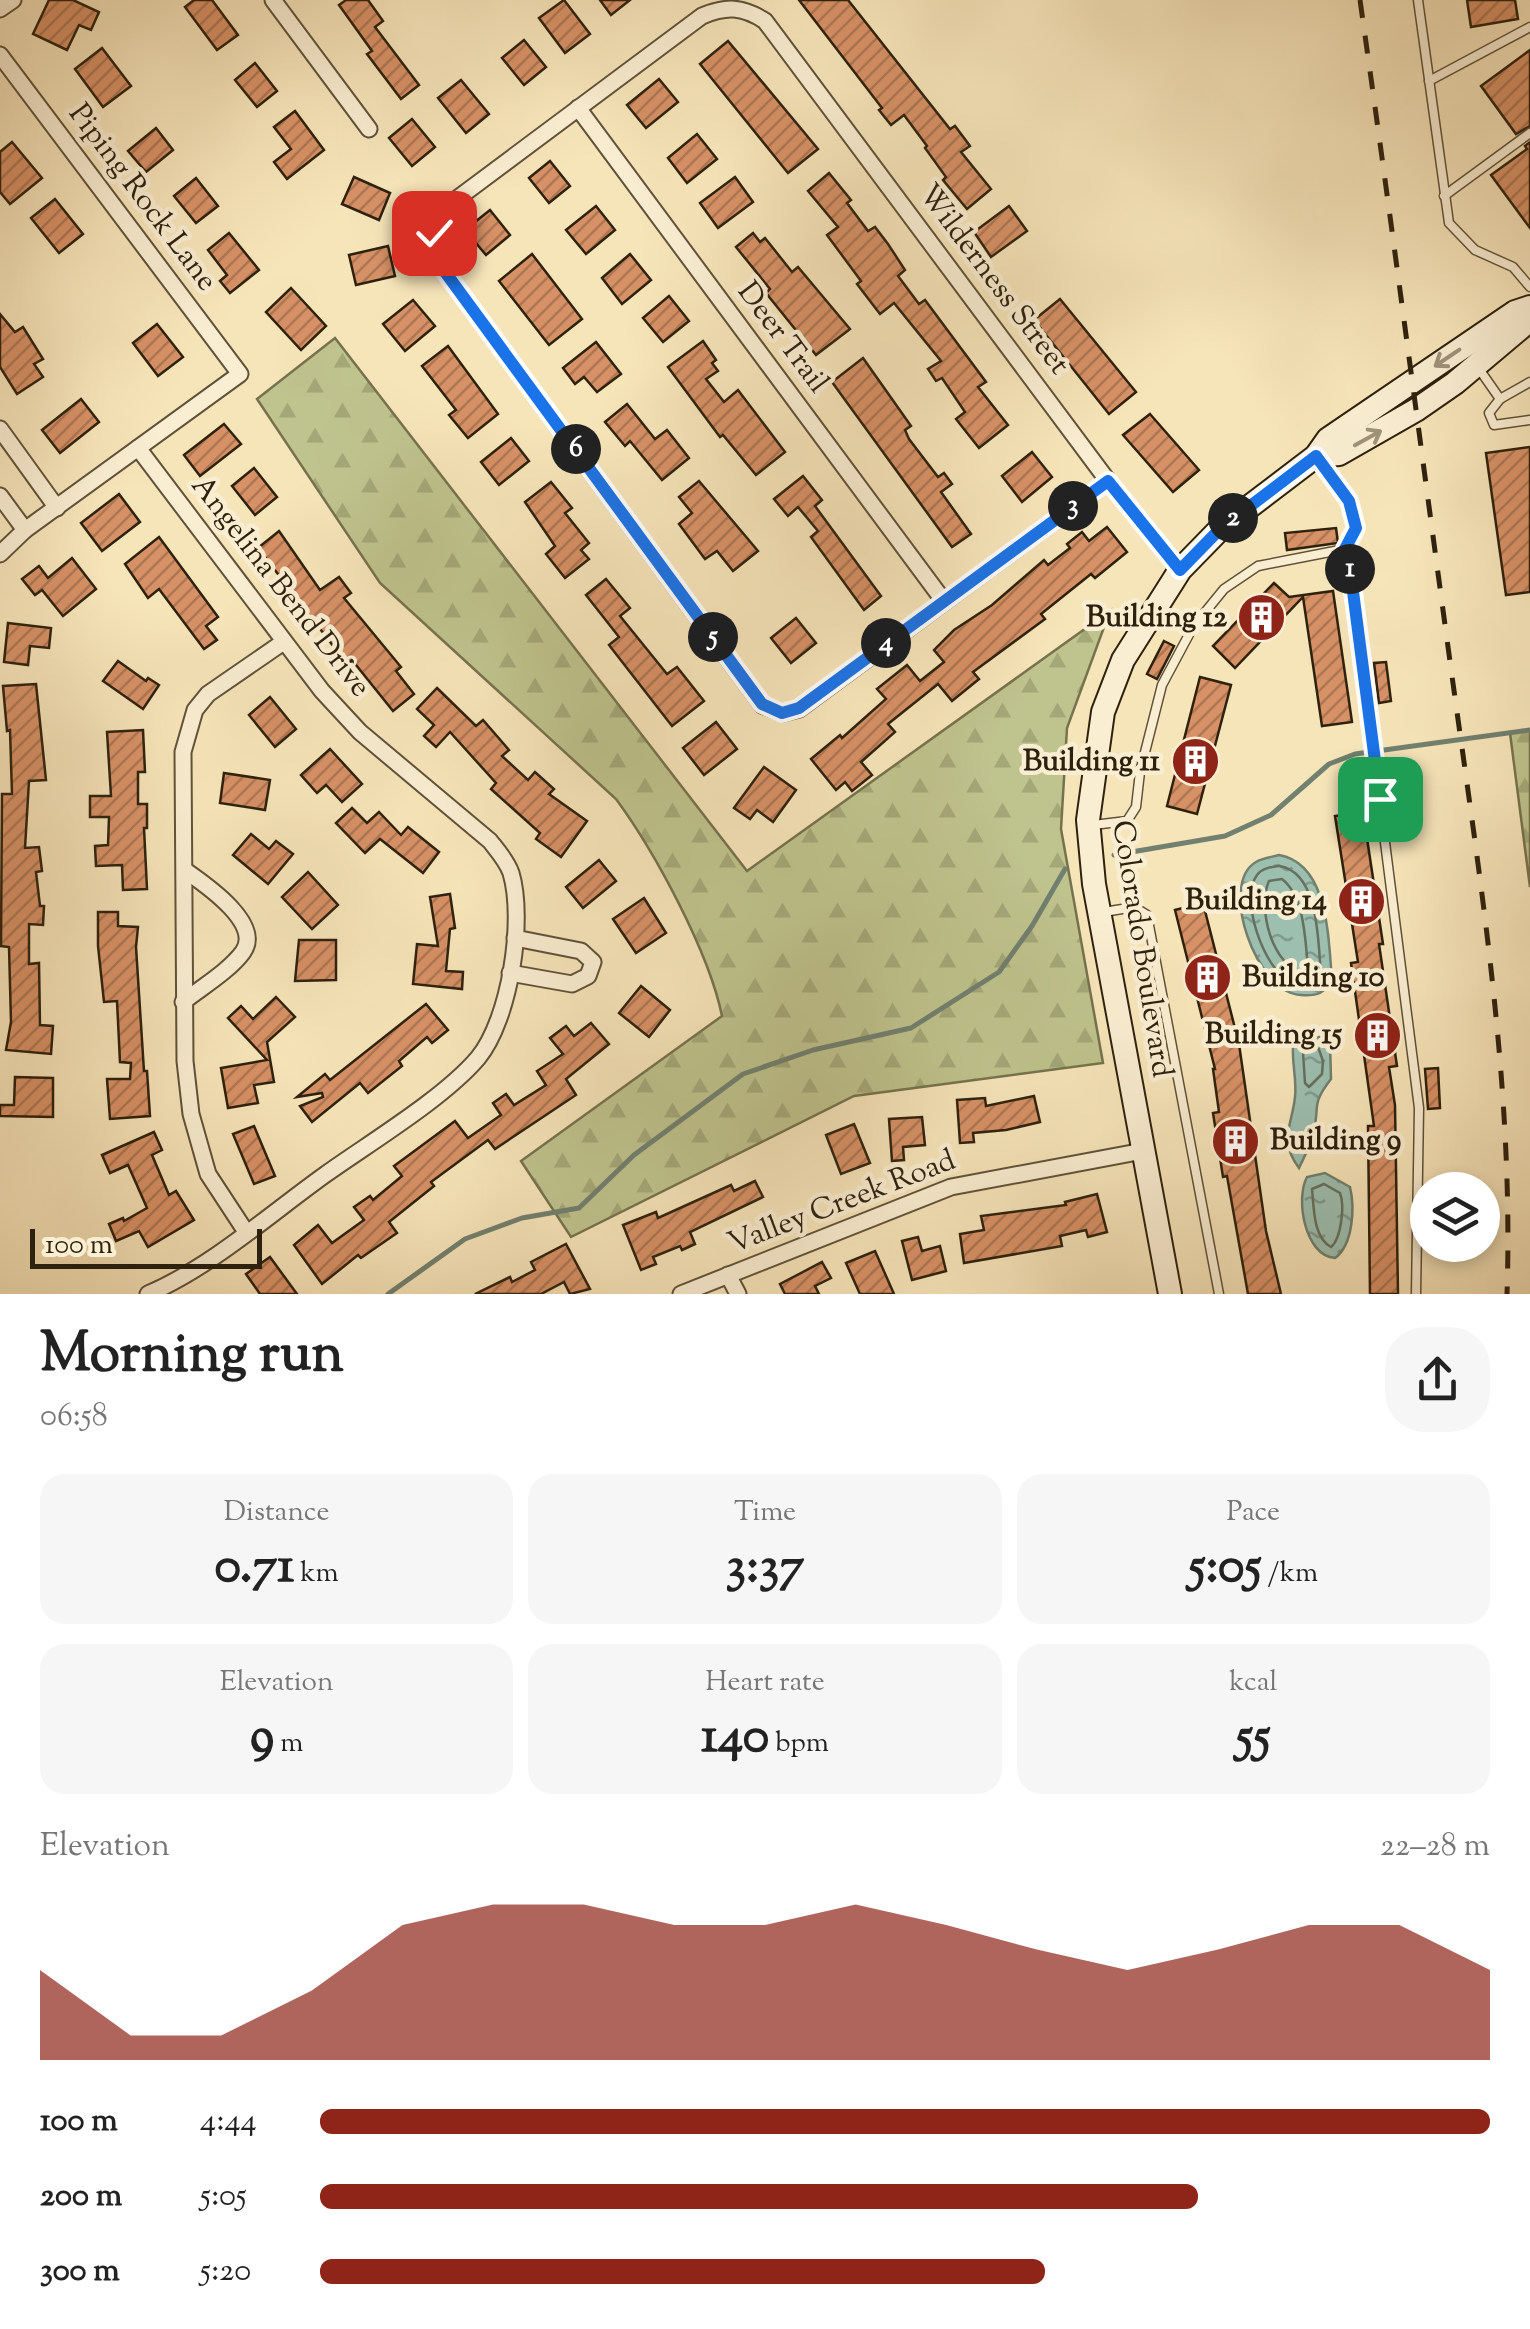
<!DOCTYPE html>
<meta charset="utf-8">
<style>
:root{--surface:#fff;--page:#f6f6f6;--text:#222;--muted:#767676;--accent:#8f2418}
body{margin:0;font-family:"Sorts Mill Goudy",serif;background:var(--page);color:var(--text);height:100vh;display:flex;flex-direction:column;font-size:38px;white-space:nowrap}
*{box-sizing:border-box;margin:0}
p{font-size:32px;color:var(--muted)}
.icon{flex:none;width:55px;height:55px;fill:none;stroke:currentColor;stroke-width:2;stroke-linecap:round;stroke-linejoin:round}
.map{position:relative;height:1294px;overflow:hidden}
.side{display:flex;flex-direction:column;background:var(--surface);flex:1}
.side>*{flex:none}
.buttons{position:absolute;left:1410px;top:1172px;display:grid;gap:20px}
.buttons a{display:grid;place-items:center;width:90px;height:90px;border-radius:50%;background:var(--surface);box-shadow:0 5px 15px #0003;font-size:50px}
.scale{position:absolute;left:30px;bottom:25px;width:232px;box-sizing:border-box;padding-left:10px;border:5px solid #2e210e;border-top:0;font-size:28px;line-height:35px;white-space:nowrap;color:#2e210e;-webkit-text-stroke:8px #faeed2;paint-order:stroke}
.pin{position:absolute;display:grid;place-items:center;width:85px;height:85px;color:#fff;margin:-42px;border-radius:20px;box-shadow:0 5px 15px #0006}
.km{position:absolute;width:50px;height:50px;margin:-25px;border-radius:50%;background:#222;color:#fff;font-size:28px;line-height:50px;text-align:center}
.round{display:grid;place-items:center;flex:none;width:105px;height:105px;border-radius:40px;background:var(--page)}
.overview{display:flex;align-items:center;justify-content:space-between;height:170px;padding:0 40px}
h1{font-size:55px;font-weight:700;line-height:75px}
.figures{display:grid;grid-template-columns:repeat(3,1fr);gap:15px;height:170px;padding:10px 40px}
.figures div{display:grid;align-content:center;border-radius:25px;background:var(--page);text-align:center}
.figures b{font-size:50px;font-weight:700}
.figures small{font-size:28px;font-weight:400}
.figures p{font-size:28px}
.chart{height:280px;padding:20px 40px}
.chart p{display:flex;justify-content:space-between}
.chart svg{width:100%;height:180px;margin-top:10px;fill:var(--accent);opacity:.7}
ul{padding:0 40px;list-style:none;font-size:32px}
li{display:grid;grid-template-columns:160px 120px 1fr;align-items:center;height:75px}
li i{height:25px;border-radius:12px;background:var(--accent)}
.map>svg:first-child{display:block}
</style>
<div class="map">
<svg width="1530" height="1294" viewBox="0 0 1530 1294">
<defs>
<pattern id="forest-firs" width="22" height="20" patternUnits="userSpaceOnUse" patternTransform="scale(2.5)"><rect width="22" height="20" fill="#bfc38d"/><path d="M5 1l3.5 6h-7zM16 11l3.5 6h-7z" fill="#a4a778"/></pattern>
<pattern id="water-ripples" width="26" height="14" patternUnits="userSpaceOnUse" patternTransform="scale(2.5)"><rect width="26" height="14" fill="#9dbfb0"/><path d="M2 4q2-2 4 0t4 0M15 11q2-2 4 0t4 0" fill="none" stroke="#809b8e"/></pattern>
<pattern id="building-hatch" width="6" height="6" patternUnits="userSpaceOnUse" patternTransform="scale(2.5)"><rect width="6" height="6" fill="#d79166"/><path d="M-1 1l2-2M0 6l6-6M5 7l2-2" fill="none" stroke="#af7652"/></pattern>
</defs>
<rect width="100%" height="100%" fill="#f7e5ba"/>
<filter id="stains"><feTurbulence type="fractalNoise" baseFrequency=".002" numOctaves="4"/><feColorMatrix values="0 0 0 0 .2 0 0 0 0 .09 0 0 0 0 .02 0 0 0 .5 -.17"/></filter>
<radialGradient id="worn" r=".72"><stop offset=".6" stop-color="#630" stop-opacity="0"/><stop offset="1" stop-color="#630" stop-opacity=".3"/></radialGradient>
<g fill="url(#forest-firs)" stroke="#76724e" stroke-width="2.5">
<path d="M335 338 747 871 1110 611 1067 728 1061 829 1103 1063 854 1096 571 1237 521 1161 722 1016C709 952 655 852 616 799L380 583 257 399Z"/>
<path d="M1530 730V887L1510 733Z"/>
</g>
<g fill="url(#water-ripples)" stroke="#71806f" stroke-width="2.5">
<path d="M1279 855C1329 864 1328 938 1332 979 1324 994 1318 996 1301 995 1256 993 1218 884 1256 862 1262 858 1272 857 1279 855Z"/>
<path d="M1322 1037 1330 1043 1331 1079C1309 1107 1321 1108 1313 1135 1310 1147 1304 1157 1299 1168 1278 1140 1292 1126 1295 1097 1297 1081 1292 1064 1293 1047L1303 1038Z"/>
<path d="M1325 1173 1350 1187C1355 1208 1353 1245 1335 1258 1305 1256 1295 1199 1307 1177Z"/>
</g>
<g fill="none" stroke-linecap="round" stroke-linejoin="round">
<g stroke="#66705f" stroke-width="2.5">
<path d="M1279 866C1320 872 1318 944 1321 976L1314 985C1305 985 1297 986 1290 982 1264 969 1239 899 1257 875 1262 868 1271 867 1279 866Z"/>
<path d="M1282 879C1305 897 1305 940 1308 967L1304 972C1272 968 1257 907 1269 881Z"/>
<path d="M1318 1047 1323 1061 1322 1074 1309 1087 1305 1083 1303 1052 1308 1048Z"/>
<path d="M1324 1184 1340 1193C1345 1206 1341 1239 1331 1247 1313 1237 1314 1208 1312 1189Z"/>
</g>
<g stroke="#71806f" stroke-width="5">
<path d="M1114 855 1225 836 1271 815 1329 764 1355 754 1530 730"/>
<path d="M388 1294 465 1239 522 1218 579 1208 634 1155 743 1074 813 1050 911 1028 999 972 1032 926 1065 869"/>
</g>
</g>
<g fill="url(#building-hatch)" stroke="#2e210e" stroke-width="2.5">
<path d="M49 0H73L99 12 91 30 79 25 67 50 33 34Z"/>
<path d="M194 0H212L238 35 217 50 185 7Z"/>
<path d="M346 0H368L383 21 375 27 419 85 401 99 367 54 372 51 339 5Z"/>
<path d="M564 0 590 34 565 53 539 18Z"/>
<path d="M600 0H630L611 15Z"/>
<path d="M799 0H848L950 129 955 126 970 146 961 152 991 189 967 209 943 180 946 177 925 148 927 146 904 115 891 125 879 110 882 108Z"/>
<path d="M1467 0H1515L1518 19 1471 27Z"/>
<path d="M524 40 546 67 524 85 502 58Z"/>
<path d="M728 41 818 149 788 173 700 64Z"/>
<path d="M102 48 131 86 103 107 75 69Z"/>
<path d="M1530 50V126L1516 134 1481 86Z"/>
<path d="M255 63 277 91 257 107 235 80Z"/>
<path d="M659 79 678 102 646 128 627 105Z"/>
<path d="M461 80 489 114 466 133 438 98Z"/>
<path d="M295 111 324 150 287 179 274 162 291 149 274 127Z"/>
<path d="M412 119 435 147 412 166 389 138Z"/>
<path d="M156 128 173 150 146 172 128 151Z"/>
<path d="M697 134 717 159 687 183 668 158Z"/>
<path d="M12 142 42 178 10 204 0 192V152Z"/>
<path d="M1530 142V228L1491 175 1527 149 1525 146Z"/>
<path d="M550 161 570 186 549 203 529 178Z"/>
<path d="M829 173 851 200 847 203 868 231 875 227 888 244 905 270 898 276 919 304 925 300 986 382 978 387 1008 425 979 448 956 419 965 412 942 378 936 381 928 369 941 361 894 303 880 314 857 284 861 281 827 235 838 227 808 191Z"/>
<path d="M354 177 390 193 379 220 342 204Z"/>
<path d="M735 177 753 202 718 228 700 203Z"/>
<path d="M196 178 218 206 196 223 174 196Z"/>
<path d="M55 199 83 234 59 253 31 218Z"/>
<path d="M596 206 615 230 586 254 566 230Z"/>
<path d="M1009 206 1027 231 991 257 974 232Z"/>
<path d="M490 210 510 235 486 255 465 230Z"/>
<path d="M229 233 259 270 230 293 220 281 227 275 208 250Z"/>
<path d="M753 233 760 242 765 238 792 272 798 267 850 329 816 355 766 293 770 289 736 247Z"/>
<path d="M388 246 395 276 356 285 349 255Z"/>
<path d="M532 254 582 319 549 345 499 281Z"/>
<path d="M630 254 651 280 622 304 602 278Z"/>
<path d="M291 288 326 326 301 350 266 312Z"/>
<path d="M669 296 689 321 663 342 643 318Z"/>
<path d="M1060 299 1136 392 1109 414 1034 320Z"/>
<path d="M413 300 435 326 405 351 383 324Z"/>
<path d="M0 314 15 332 23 327 43 359 34 364 43 377 17 394 0 367Z"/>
<path d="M157 324 183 357 158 376 133 343Z"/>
<path d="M703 341 716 360 712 363 718 371 706 379 724 402 738 390 785 452 756 475 723 435 720 437 668 367Z"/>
<path d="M596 342 621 374 597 392 584 377 575 384 563 368Z"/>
<path d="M448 346 498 414 468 438 449 415 456 410 422 366Z"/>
<path d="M863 358 911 426 905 430 909 439 938 477 944 473 952 484 941 492 971 534 952 547 832 382Z"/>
<path d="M81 399 99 422 60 453 42 430Z"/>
<path d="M627 404 655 439 667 430 689 458 662 480 630 441 625 446 605 422Z"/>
<path d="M1150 414 1199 470 1173 492 1123 435Z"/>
<path d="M224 424 241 444 200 476 184 455Z"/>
<path d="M511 438 529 461 499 485 481 462Z"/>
<path d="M1530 447V592L1506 595 1486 453Z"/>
<path d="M1032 452 1052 477 1022 502 1002 476Z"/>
<path d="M254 468 277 497 255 515 232 486Z"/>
<path d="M803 476 822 500 815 506 881 596 864 610 811 537 818 531 798 507 788 516 774 499Z"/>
<path d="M699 481 758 551 733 571 717 551 705 559 679 524 692 513 679 497Z"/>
<path d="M551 482 572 508 565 513 589 543 581 550 589 559 565 578 546 554 555 546 525 502Z"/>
<path d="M119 494 140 522 102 551 81 523Z"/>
<path d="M1107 527 1127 552 1095 578 1091 574 1041 614 1045 619 973 672 979 679 952 701 938 684 888 724 895 732 861 762 872 775 852 791 845 782 836 790 811 759 840 735 842 738 886 699 877 689 907 665 920 681 944 662 934 650 954 630 992 605 1044 560 1048 565 1070 548 1067 544 1082 532 1089 541Z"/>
<path d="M1336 528 1338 543 1287 550 1285 533Z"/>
<path d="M279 531 320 590 339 577 351 593 344 598 401 667 396 671 414 694 393 711 352 660 347 664 258 548Z"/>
<path d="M159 537 218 617 206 626 217 640 204 649 159 589 148 598 125 564Z"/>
<path d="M72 558 96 589 63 616 42 590 35 595 22 579 39 566 48 578Z"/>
<path d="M606 579 630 608 620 616 667 674 677 667 704 701 672 726 609 645 619 637 586 595Z"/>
<path d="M1274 583 1289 597 1333 591 1352 722 1322 726 1303 597 1235 668 1213 646Z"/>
<path d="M796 618 816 643 791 663 771 638Z"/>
<path d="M8 623 51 628 49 648 30 646 28 665 4 662Z"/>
<path d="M1164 641 1174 646 1157 679 1147 674Z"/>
<path d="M118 661 146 681 148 678 159 685 143 709 103 681Z"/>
<path d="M1386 662 1391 701 1379 703 1374 663Z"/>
<path d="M1200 677 1231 685 1197 814 1167 806Z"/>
<path d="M36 684 46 780 29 781 25 848 39 847 42 871 36 872 40 906H44L43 925 29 924V964L39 963 40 1025 53 1026 51 1054 6 1050 11 1022 9 947 1 946 2 794H12L10 730 7 731 3 686Z"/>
<path d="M437 688 476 726 483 720 509 750 502 756 528 780 535 772 554 789 549 794 587 821 561 857 536 839 540 833 491 789 496 783 450 732 436 747 424 736 434 725 417 709Z"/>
<path d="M270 697 296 729 275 747 249 715Z"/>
<path d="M716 722 737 749 704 775 683 748Z"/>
<path d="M143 730 145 772H138V804H147V828H144L147 889 123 890 122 865 96 866 95 846 108 845 109 817H90V796H111L107 732Z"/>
<path d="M330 749 362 784 342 802 326 785 317 793 301 775Z"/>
<path d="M764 767 796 790 773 822 757 810 750 819 734 808Z"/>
<path d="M224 773 270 780 265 810 220 803Z"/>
<path d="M352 808 367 823 379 812 401 835 408 827 439 852 423 873 380 839 365 853 336 823Z"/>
<path d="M1363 812 1383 944H1379L1397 1066 1389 1067 1395 1105 1398 1294H1370L1368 1126H1374L1351 963 1358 962 1335 816Z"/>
<path d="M251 834 269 849 276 841 293 854 268 884 233 855Z"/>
<path d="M599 860 616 881 583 908 566 887Z"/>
<path d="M308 872 338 905 312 929 282 897Z"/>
<path d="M450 894 455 928 450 929 446 971 463 972 462 989 413 984 417 944 438 946 430 897Z"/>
<path d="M644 898 666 933 636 953 613 919Z"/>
<path d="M1203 903 1239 1044 1266 1231 1281 1294H1248L1227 1176 1223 1177 1213 1113 1219 1112 1213 1069H1215L1175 910Z"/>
<path d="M98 912H118V926L138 927 136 947 144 1071H147L150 1116 110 1119 107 1079H130L131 1063 120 1062 117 1001 104 1002 98 946Z"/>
<path d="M299 940H336V980L295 981Z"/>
<path d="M1145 948 1152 984 1139 987 1133 950Z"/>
<path d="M641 986 670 1010 649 1037 619 1013Z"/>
<path d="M276 997 295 1017 267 1042 274 1082 254 1085 258 1103 228 1108 221 1068 267 1060 228 1018 241 1006 253 1019Z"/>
<path d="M426 1004 448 1030 432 1043 427 1037 399 1061 402 1066 368 1093 360 1083 312 1122 300 1106 323 1097 322 1093 297 1097 325 1074 330 1080Z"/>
<path d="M591 1023 609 1044 566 1079 576 1095 495 1149 488 1140 431 1182 434 1186 389 1222 397 1233 361 1258 358 1255 322 1284 294 1245 318 1225 332 1243 364 1220 354 1207 370 1196 373 1200 402 1176 394 1166 409 1155 455 1121 468 1138 501 1115 493 1103 506 1094 514 1105 546 1085 537 1071 563 1054 550 1038 566 1026 574 1036Z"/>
<path d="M1438 1068 1440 1108 1428 1109 1425 1069Z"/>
<path d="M15 1077 53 1078V1117L0 1116V1105H14Z"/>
<path d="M1034 1096 1040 1122 1006 1130 973 1133 974 1142 960 1143 957 1100 985 1098 986 1106Z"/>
<path d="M922 1117 925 1145 903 1147 904 1160 892 1161 889 1119Z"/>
<path d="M854 1124 870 1163 841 1174 826 1135Z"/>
<path d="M254 1126 275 1176 254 1184 233 1134Z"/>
<path d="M154 1132 162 1150 152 1155 169 1195 176 1191 194 1220 148 1247 139 1231 116 1241 109 1224 123 1218 124 1221 147 1208 128 1165 110 1173 102 1155Z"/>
<path d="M755 1181 763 1197 690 1232 695 1244 682 1250 680 1246 653 1257 656 1264 641 1270 623 1225 656 1212 658 1218 731 1185 734 1191Z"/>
<path d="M1097 1194 1107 1232 1088 1237 1086 1230 1060 1236 1062 1246 964 1263 960 1234 984 1230 981 1216 1066 1205 1065 1202Z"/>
<path d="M918 1237 922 1251 940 1246 946 1271 912 1280 902 1241Z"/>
<path d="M566 1244 590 1289 570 1294 564 1282 541 1294H475L510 1277 512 1282 535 1270 531 1262Z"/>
<path d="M875 1251 894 1294H860L846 1263Z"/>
<path d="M270 1257 297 1294H260L246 1274Z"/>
<path d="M822 1262 831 1278 815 1286 819 1294H785L780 1284Z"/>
</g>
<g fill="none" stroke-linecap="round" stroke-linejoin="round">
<defs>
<g id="service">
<path d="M1418 0 1449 223 1475 250 1513 267 1530 287"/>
<path d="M1429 81 1530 27"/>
<path d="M1444 196 1530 133"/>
<path d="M1477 366 1500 399"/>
<path d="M1530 382 1500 399 1489 413 1494 425 1530 420"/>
<path d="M1318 460 1349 501 1355 528 1345 549 1349 561 1419 1108 1416 1294"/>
<path d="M1093 825 1127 821 1136 807 1140 772 1162 685 1193 627 1224 589 1258 566 1345 549"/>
<path d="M1104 912 1134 907 1147 915 1219 1294"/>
</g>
<g id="minor">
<path d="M273 0 369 129"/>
<path d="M0 9 13 0"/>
<path d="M0 55 240 374 25 530 0 554"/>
<path d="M578 108 943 600"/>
<path d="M0 429 57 508"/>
<path d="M138 448 322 691 360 732 490 841C497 850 507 861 511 873 525 920 510 1019 478 1058 444 1098 371 1142 326 1174 270 1214 211 1267 148 1294"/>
<path d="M1108 481 799 709 783 713 762 705 437 261C430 239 436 222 450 204L702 16C726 6 742 6 765 21L1108 481 1180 570"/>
<path d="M0 496 25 530"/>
<path d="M510 973 572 984 588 976 593 962 581 951 515 938"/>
<path d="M183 1002C202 987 229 971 243 952 263 924 206 885 186 871"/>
<path d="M246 1232 208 1174 191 1114 185 1061 183 752 195 710 208 694 282 643"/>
<path d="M728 1275 738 1294"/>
<path d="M681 1294 951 1187 1143 1151"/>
</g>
<g id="secondary">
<path d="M1316 456 1339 454 1416 410 1455 383 1530 320"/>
<path d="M1170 1294 1094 884 1088 820 1103 712 1123 660 1180 570 1220 529 1316 456 1328 439 1515 312 1530 307"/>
</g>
</defs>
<use href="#service" stroke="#605239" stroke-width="11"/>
<use href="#minor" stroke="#605239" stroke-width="19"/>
<use href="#secondary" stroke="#2e210e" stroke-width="26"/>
<use href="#service" stroke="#faeed2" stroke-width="8"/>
<use href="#minor" stroke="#faeed2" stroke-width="15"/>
<use href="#secondary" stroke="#faeed2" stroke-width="22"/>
<path stroke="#2e210e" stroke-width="5" stroke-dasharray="18 18" stroke-linecap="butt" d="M1360 0C1392 225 1421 450 1452 676 1480 880 1514 1087 1507 1294"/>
</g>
<defs><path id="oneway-shaft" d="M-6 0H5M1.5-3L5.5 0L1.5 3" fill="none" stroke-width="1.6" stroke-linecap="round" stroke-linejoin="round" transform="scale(2.5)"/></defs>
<g stroke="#9e927a">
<use href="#oneway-shaft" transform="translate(1447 358) rotate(146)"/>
<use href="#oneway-shaft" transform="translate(1368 438) rotate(-29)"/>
</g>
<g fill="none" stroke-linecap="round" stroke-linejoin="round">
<defs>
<path id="route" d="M434 233 432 248 437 261 762 704 782 713 799 708 1108 481 1180 570 1220 529 1316 456 1349 501 1356 528 1345 549 1349 561 1380 799"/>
</defs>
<use href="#route" stroke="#fff" stroke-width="20"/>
<use href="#route" stroke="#1a73e8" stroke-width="12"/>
</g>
<defs>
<symbol id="building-disc" viewBox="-11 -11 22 22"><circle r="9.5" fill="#8f2418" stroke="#faeed2"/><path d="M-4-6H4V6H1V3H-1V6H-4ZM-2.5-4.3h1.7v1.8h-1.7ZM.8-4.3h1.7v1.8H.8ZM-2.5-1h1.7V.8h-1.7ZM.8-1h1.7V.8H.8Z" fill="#fff"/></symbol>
</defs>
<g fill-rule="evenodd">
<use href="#building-disc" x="1234" y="590" width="55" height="55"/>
<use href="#building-disc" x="1168" y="734" width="55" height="55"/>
<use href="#building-disc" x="1334" y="874" width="55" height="55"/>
<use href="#building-disc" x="1180" y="950" width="55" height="55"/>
<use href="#building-disc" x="1350" y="1008" width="55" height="55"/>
<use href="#building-disc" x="1208" y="1114" width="55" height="55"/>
</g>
<g text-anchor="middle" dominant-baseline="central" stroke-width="9" stroke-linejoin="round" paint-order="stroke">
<g font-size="30" fill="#2e210e" stroke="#faeed2">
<text transform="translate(142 198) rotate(53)">Piping Rock Lane</text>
<text transform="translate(993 280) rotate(53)">Wilderness Street</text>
<text transform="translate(782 338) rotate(53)">Deer Trail</text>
<text transform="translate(280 587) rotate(52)">Angelina Bend Drive</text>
<text transform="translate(1141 949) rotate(81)">Colorado Boulevard</text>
<text transform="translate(842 1203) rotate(-21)">Valley Creek Road</text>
</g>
<g font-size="30" font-weight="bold" fill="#2e210e" stroke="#faeed2" text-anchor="end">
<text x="1227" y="618">Building 12</text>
<text x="1160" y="762">Building 11</text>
<text x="1327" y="901">Building 14</text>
<text x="1242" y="978" text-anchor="start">Building 10</text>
<text x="1342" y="1035">Building 15</text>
<text x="1270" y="1141" text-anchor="start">Building 9</text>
</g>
</g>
<rect width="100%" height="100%" filter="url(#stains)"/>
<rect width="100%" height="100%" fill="url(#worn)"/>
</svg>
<div class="buttons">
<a><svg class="icon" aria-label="layers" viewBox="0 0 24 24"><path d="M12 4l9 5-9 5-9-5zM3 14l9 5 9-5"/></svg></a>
</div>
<div class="scale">100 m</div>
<div class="pin" style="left:1380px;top:799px;background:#1e9e55"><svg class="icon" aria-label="arrive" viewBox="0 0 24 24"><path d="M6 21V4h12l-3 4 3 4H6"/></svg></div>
<div class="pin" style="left:434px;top:233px;background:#d93025"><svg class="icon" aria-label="check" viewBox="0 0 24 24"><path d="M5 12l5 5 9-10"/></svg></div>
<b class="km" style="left:1350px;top:569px">1</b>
<b class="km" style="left:1233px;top:518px">2</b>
<b class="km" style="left:1073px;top:506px">3</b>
<b class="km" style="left:886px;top:643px">4</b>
<b class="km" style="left:713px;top:637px">5</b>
<b class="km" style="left:576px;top:449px">6</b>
</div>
<section class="side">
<div class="overview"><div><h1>Morning run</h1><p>06:58</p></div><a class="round"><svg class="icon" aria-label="share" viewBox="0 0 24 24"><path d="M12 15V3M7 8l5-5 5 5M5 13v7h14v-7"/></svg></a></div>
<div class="figures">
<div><p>Distance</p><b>0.71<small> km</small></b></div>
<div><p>Time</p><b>3:37</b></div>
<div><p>Pace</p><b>5:05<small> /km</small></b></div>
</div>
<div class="figures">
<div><p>Elevation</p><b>9<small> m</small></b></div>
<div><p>Heart rate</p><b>140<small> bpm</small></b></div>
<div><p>kcal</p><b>55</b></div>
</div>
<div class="chart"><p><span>Elevation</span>22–28 m</p>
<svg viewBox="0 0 160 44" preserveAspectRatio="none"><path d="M0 44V22L10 38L20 38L30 27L40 11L50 6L60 6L70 11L80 11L90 6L100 11L110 17L120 22L130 17L140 11L150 11L160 22V44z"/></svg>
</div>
<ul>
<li><b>100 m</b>4:44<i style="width:100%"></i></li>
<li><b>200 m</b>5:05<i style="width:75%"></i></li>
<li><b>300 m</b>5:20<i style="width:62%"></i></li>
</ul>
</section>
